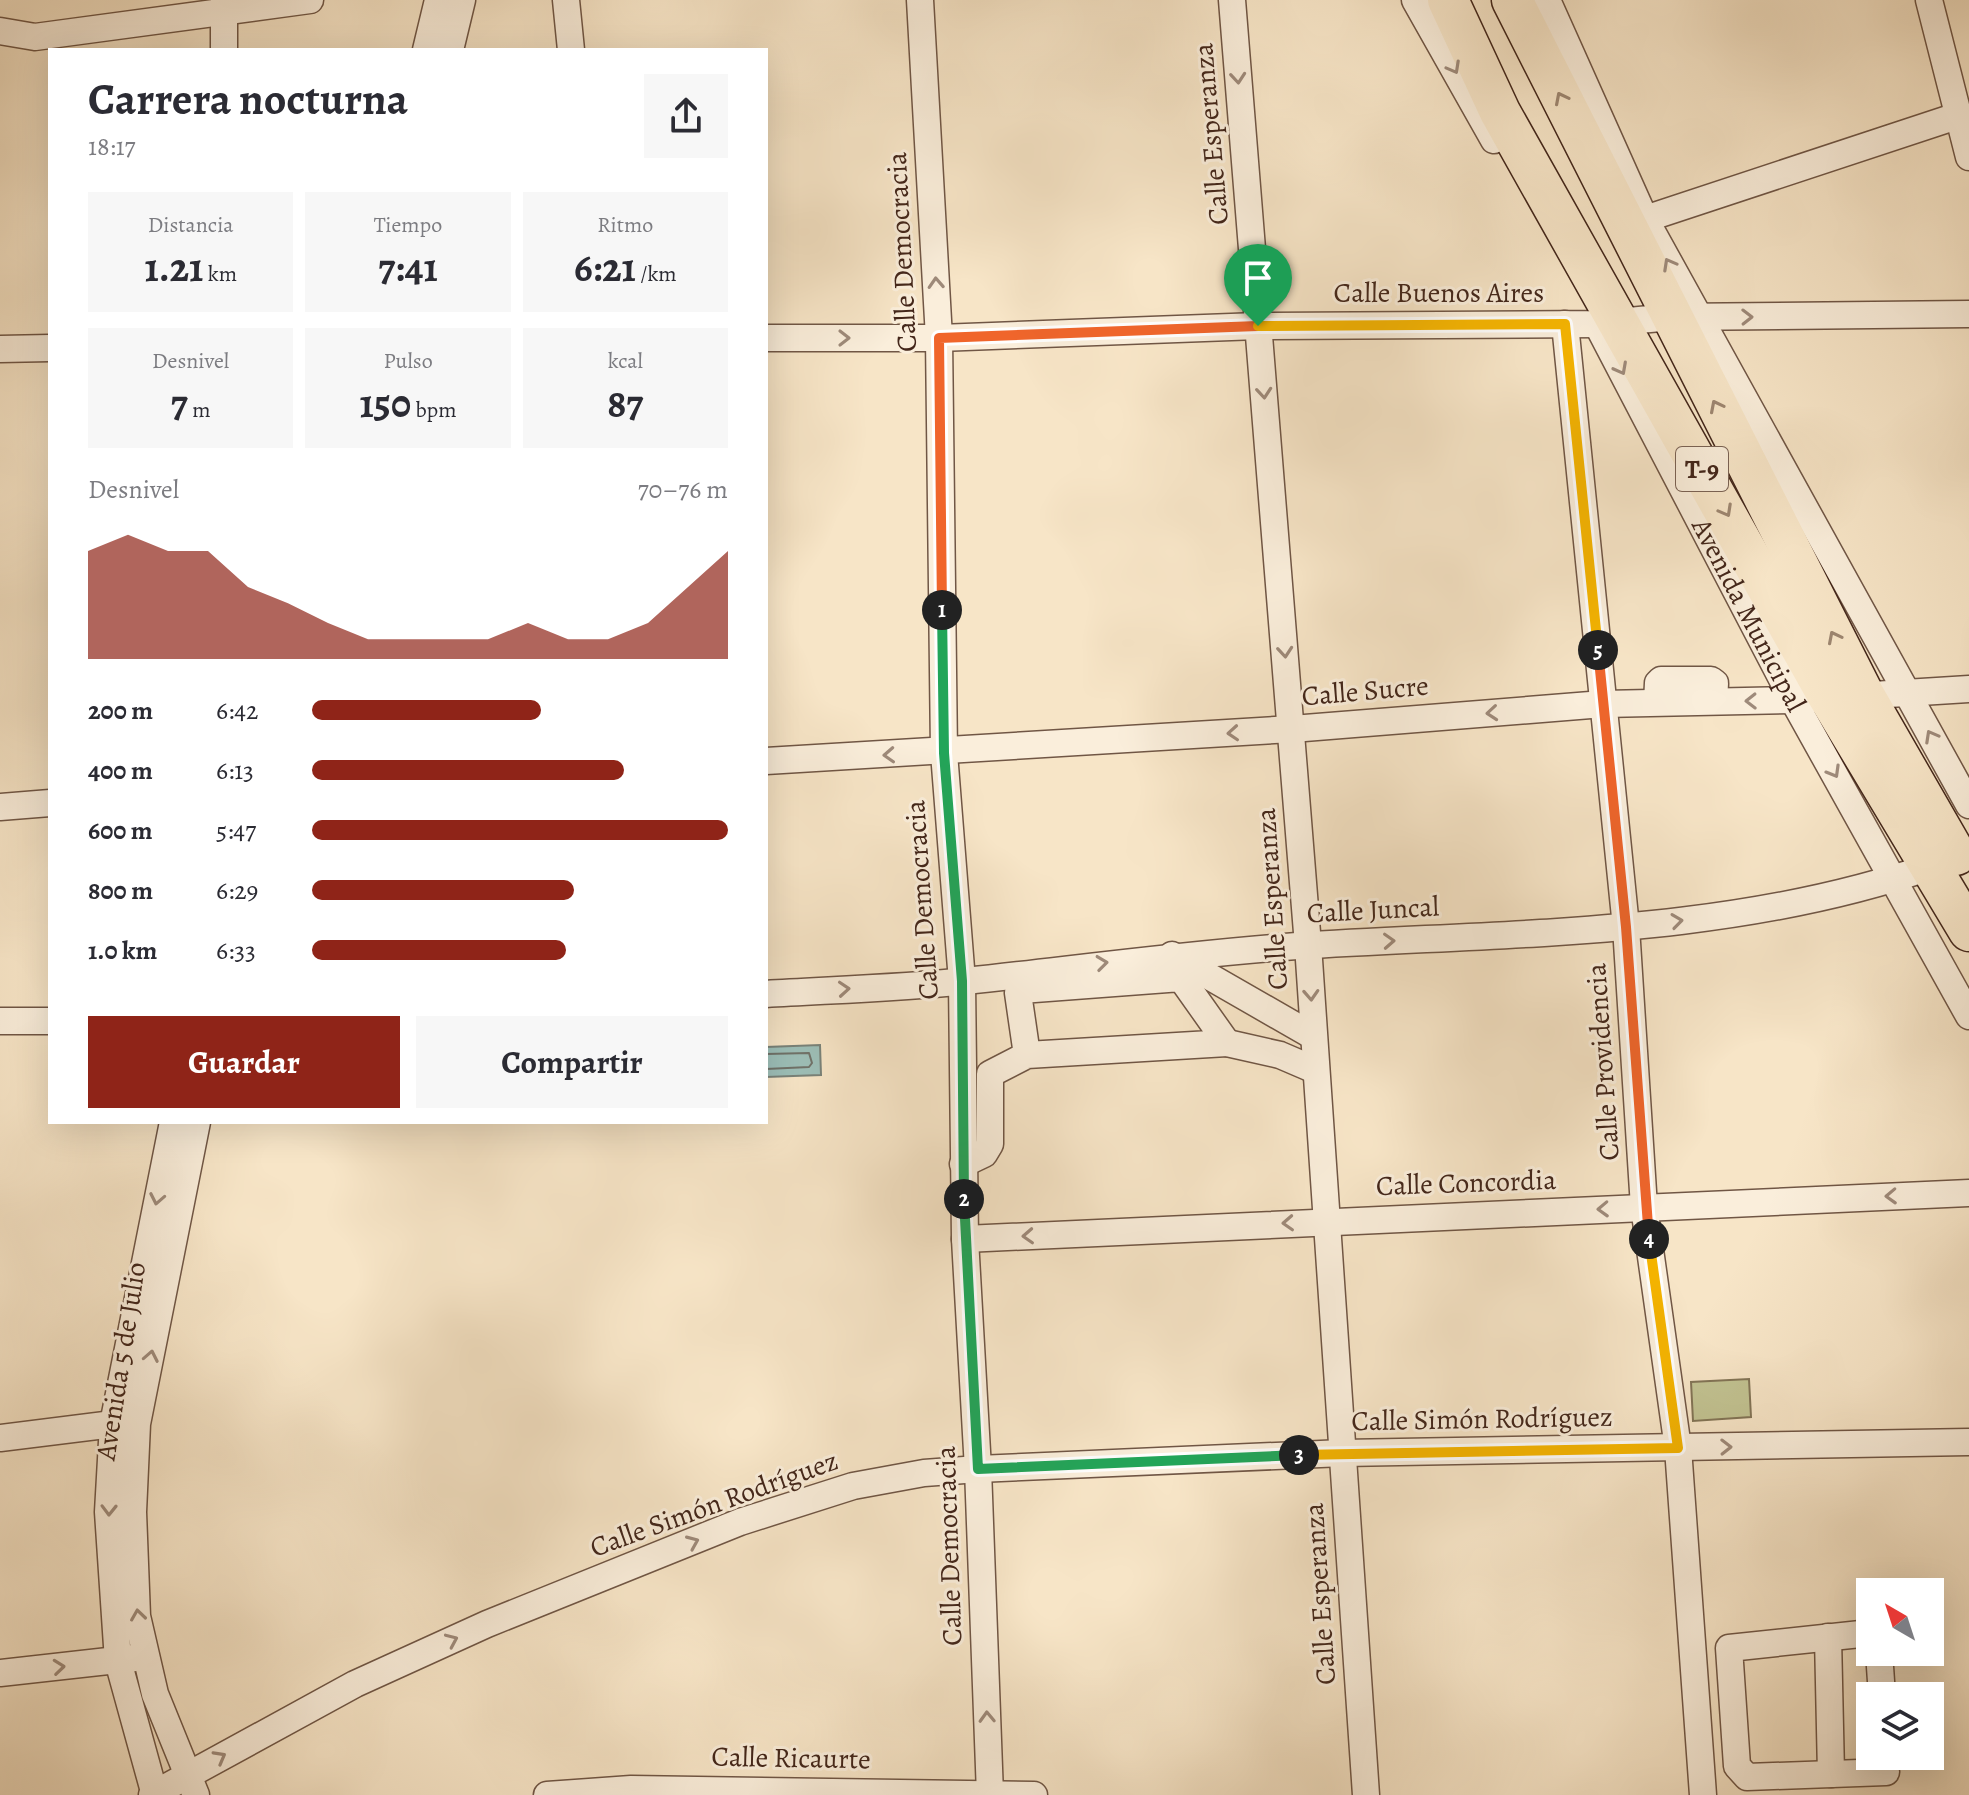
<!DOCTYPE html>
<html lang="es">
<meta charset="utf-8">
<style>
:root{--surface:#fff;--page:#f7f7f7;--text:#2b2b33;--muted:#7c7c81;--accent:#8f2418}
body{margin:0;font-family:Alegreya,serif;background:var(--page);color:var(--text);height:100vh;display:flex;flex-direction:column;font-size:30px;white-space:nowrap}
*{box-sizing:border-box;margin:0}
p{font-size:26px;color:var(--muted)}
.icon{flex:none;width:44px;height:44px;fill:none;stroke:currentColor;stroke-width:2;stroke-linecap:round;stroke-linejoin:round}
.map{position:relative;flex:1;overflow:hidden}
.side{position:absolute;left:48px;top:48px;width:720px;height:1076px;display:flex;flex-direction:column;background:var(--surface);border-radius:0px;box-shadow:0 8px 32px #0002}
.side>*{flex:none}
.needle{width:52px;rotate:321deg}
.buttons{position:absolute;left:1856px;top:1578px;display:grid;gap:16px}
.buttons a{display:grid;place-items:center;width:88px;height:88px;border-radius:0px;background:var(--surface);box-shadow:0 8px 32px #0002;font-size:40px}
.pin{position:absolute;display:grid;place-items:center;width:68px;height:68px;color:#fff;margin:-82px -34px;border-radius:50% 50% 50% 0;rotate:-45deg;box-shadow:0 0 8px #0007}
.pin .icon{rotate:45deg}
.km{position:absolute;width:40px;height:40px;margin:-20px;border-radius:50%;background:#222;color:#fff;font-size:22px;line-height:40px;text-align:center}
.round{display:grid;place-items:center;flex:none;width:84px;height:84px;border-radius:0px;background:var(--page)}
.headline{display:flex;align-items:center;justify-content:space-between;height:136px;padding:0 40px}
h1{font-size:44px;font-weight:700;line-height:60px}
.metrics{display:grid;grid-template-columns:repeat(3,1fr);gap:12px;height:136px;padding:8px 40px}
.metrics div{display:grid;align-content:center;border-radius:0px;background:var(--page);text-align:center}
.metrics b{font-size:40px;font-weight:700}
.metrics small{font-size:22px;font-weight:400}
.metrics p{font-size:22px}
.chart{height:224px;padding:16px 40px}
.chart p{display:flex;justify-content:space-between}
.chart svg{width:100%;height:144px;margin-top:8px;fill:var(--accent);opacity:.7}
.action{display:flex;gap:16px;margin-top:auto;padding:16px 40px}
.action a{flex:1;height:92px;border-radius:0px;background:var(--accent);color:#fff;font-size:32px;font-weight:700;line-height:92px;text-align:center}
.action a+a{background:var(--page);color:var(--text)}
ul{padding:0 40px;list-style:none;font-size:26px}
li{display:grid;grid-template-columns:128px 96px 1fr;align-items:center;height:60px}
li i{height:20px;border-radius:10px;background:var(--accent)}
.map>svg:first-child{display:block}
</style>
<div class="map">
<svg width="1969" height="1795" viewBox="0 0 1969 1795">
<rect width="100%" height="100%" fill="#f7e5c7"/>
<filter id="stains"><feTurbulence type="fractalNoise" baseFrequency=".0025" numOctaves="4"/><feColorMatrix values="0 0 0 0 .2 0 0 0 0 .09 0 0 0 0 .02 0 0 0 .5 -.17"/></filter>
<radialGradient id="worn" r=".72"><stop offset=".6" stop-color="#630" stop-opacity="0"/><stop offset="1" stop-color="#630" stop-opacity=".3"/></radialGradient>
<path fill="#c2c392" stroke="#827456" stroke-width="2" d="M1749 1379 1751 1417 1693 1421 1691 1382Z"/>
<path fill="#9dbfb8" stroke="#798279" stroke-width="2" d="M820 1045 821 1075 766 1077V1047Z"/>
<g fill="none" stroke-linecap="round" stroke-linejoin="round">
<path stroke="#707269" stroke-width="2" d="M766 1054 809 1053 812 1063 809 1067 766 1069"/>
<defs>
<g id="minor">
<path d="M566 0 571 50"/>
<path d="M920 0 939 338 944 753 962 981 965 1239 978 1469 990 1795"/>
<path d="M1232 0 1308 945 1366 1795"/>
<path d="M1415 0 1494 140"/>
<path d="M1547 0 1645 219 1969 805"/>
<path d="M1929 0 1969 157"/>
<path d="M0 31 35 37 310 0"/>
<path d="M224 50V0"/>
<path d="M426 50 438 0"/>
<path d="M450 50 462 0"/>
<path d="M1645 219 1957 116"/>
<path d="M1565 324 1626 927 1644 1207 1678 1448 1703 1795"/>
<path id="s1" d="M1597 324 1793 700 1969 1016"/>
<path d="M766 338H939L1258 326 1597 324 1671 317 1969 314"/>
<path d="M0 349 50 348"/>
<path d="M1657 702 1658 683 1661 680H1711L1715 683 1714 701"/>
<path d="M766 761 1292 729 1603 704 1793 700 1969 689"/>
<path d="M0 807 50 803"/>
<path d="M1172 955 1313 1036"/>
<path d="M766 994C832 990 900 988 966 981 1076 969 1186 954 1297 946 1509 932 1729 937 1932 866"/>
<path d="M0 1021H50"/>
<path d="M1227 1043 1280 1055 1315 1070"/>
<path d="M963 1164 984 1154 990 1144V1074L1027 1055 1227 1043 1181 978 1021 990 1018 993 1027 1055"/>
<path d="M965 1239 1969 1193"/>
<path d="M0 1438 113 1424"/>
<path d="M1870 1633 1729 1648 1737 1766 1747 1777 1886 1772"/>
<path d="M1828 1637 1831 1774"/>
<path d="M1879 1652 1882 1696"/>
<path d="M0 1673 135 1658"/>
<path d="M152 1795 355 1684 487 1624 740 1522 853 1486 924 1473 978 1469 1343 1453 1969 1442"/>
<path d="M155 1795 118 1661 108 1512 113 1424 173 1122"/>
<path d="M196 1795 155 1694 137 1616 133 1512 137 1424 197 1122"/>
<path d="M547 1795 631 1789 1034 1795"/>
</g>
<g id="highway">
<path d="M1448 0 1500 112 1828 696 1969 931"/>
<path d="M1512 0 1864 695 1956 855"/>
</g>
</defs>
<use href="#minor" stroke="#705645" stroke-width="29"/>
<use href="#highway" stroke="#43261a" stroke-width="43"/>
<use href="#minor" stroke="#faeedb" stroke-width="26"/>
<use href="#highway" stroke="#f7e5c7" stroke-width="40"/>
</g>
<defs><path id="oneway-chevron" d="M-2-3.5L2.5 0L-2 3.5" fill="none" stroke-width="1.6" stroke-linecap="round" stroke-linejoin="round" transform="scale(2)"/></defs>
<g stroke="#9e8a7a">
<use href="#oneway-chevron" transform="translate(1454 68) rotate(61)"/>
<use href="#oneway-chevron" transform="translate(1238 78) rotate(85)"/>
<use href="#oneway-chevron" transform="translate(1669 264) rotate(-119)"/>
<use href="#oneway-chevron" transform="translate(936 283) rotate(-93)"/>
<use href="#oneway-chevron" transform="translate(1747 317) rotate(-1)"/>
<use href="#oneway-chevron" transform="translate(844 338)"/>
<use href="#oneway-chevron" transform="translate(1621 369) rotate(62)"/>
<use href="#oneway-chevron" transform="translate(1264 393) rotate(85)"/>
<use href="#oneway-chevron" transform="translate(1285 652) rotate(85)"/>
<use href="#oneway-chevron" transform="translate(1751 701) rotate(179)"/>
<use href="#oneway-chevron" transform="translate(1492 713) rotate(175)"/>
<use href="#oneway-chevron" transform="translate(1233 733) rotate(176)"/>
<use href="#oneway-chevron" transform="translate(1931 736) rotate(-119)"/>
<use href="#oneway-chevron" transform="translate(889 755) rotate(177)"/>
<use href="#oneway-chevron" transform="translate(1834 772) rotate(60)"/>
<use href="#oneway-chevron" transform="translate(1677 921) rotate(-8)"/>
<use href="#oneway-chevron" transform="translate(1389 941) rotate(-3)"/>
<use href="#oneway-chevron" transform="translate(1102 963) rotate(-7)"/>
<use href="#oneway-chevron" transform="translate(844 989) rotate(-4)"/>
<use href="#oneway-chevron" transform="translate(1311 995) rotate(87)"/>
<use href="#oneway-chevron" transform="translate(1891 1196) rotate(178)"/>
<use href="#oneway-chevron" transform="translate(157 1199) rotate(101)"/>
<use href="#oneway-chevron" transform="translate(1603 1209) rotate(178)"/>
<use href="#oneway-chevron" transform="translate(1288 1223) rotate(177)"/>
<use href="#oneway-chevron" transform="translate(1028 1236) rotate(177)"/>
<use href="#oneway-chevron" transform="translate(151 1356) rotate(-79)"/>
<use href="#oneway-chevron" transform="translate(1726 1447) rotate(-1)"/>
<use href="#oneway-chevron" transform="translate(109 1510) rotate(91)"/>
<use href="#oneway-chevron" transform="translate(693 1542) rotate(-23)"/>
<use href="#oneway-chevron" transform="translate(138 1615) rotate(-98)"/>
<use href="#oneway-chevron" transform="translate(452 1640) rotate(-24)"/>
<use href="#oneway-chevron" transform="translate(59 1667) rotate(-6)"/>
<use href="#oneway-chevron" transform="translate(987 1717) rotate(-92)"/>
<use href="#oneway-chevron" transform="translate(220 1757) rotate(-29)"/>
</g>
<g stroke="#9d8670">
<use href="#oneway-chevron" transform="translate(1561 98) rotate(-117)"/>
<use href="#oneway-chevron" transform="translate(1716 406) rotate(-117)"/>
<use href="#oneway-chevron" transform="translate(1726 511) rotate(61)"/>
<use href="#oneway-chevron" transform="translate(1834 637) rotate(-117)"/>
</g>
<g fill="none" stroke-linecap="round" stroke-linejoin="round">
<defs>
<path id="split-1" d="M942 610 939 338 1258 326"/>
<path id="split-2" d="M942 610 944 753 962 981 964 1199"/>
<path id="split-3" d="M964 1199 978 1469 1299 1455"/>
<path id="split-4" d="M1299 1455 1678 1448 1649 1239"/>
<path id="split-5" d="M1598 650 1626 927 1649 1239"/>
<path id="split-6" d="M1258 326 1565 324 1598 650"/>
</defs>
<use href="#split-1" stroke="#fff" stroke-width="16"/>
<use href="#split-2" stroke="#fff" stroke-width="16"/>
<use href="#split-3" stroke="#fff" stroke-width="16"/>
<use href="#split-4" stroke="#fff" stroke-width="16"/>
<use href="#split-5" stroke="#fff" stroke-width="16"/>
<use href="#split-6" stroke="#fff" stroke-width="16"/>
<use href="#split-1" stroke="#f0652b" stroke-width="10"/>
<use href="#split-2" stroke="#22a559" stroke-width="10"/>
<use href="#split-3" stroke="#22a559" stroke-width="10"/>
<use href="#split-4" stroke="#f5b400" stroke-width="10"/>
<use href="#split-5" stroke="#f0652b" stroke-width="10"/>
<use href="#split-6" stroke="#f5b400" stroke-width="10"/>
</g>
<g text-anchor="middle" dominant-baseline="central" stroke-width="6" stroke-linejoin="round" paint-order="stroke">
<rect fill="#faeedb" stroke="#7a6254" stroke-width="2" x="1676" y="447" width="52" height="44" rx="6"/>
<g font-size="26" font-weight="bold" fill="#43261a">
<text x="1702" y="469">T-9</text>
</g>
<g font-size="28" fill="#43261a" stroke="#faeedb">
<text transform="translate(1211 134) rotate(-95)">Calle Esperanza</text>
<text transform="translate(902 252) rotate(-93)">Calle Democracia</text>
<text x="1439" y="293">Calle Buenos Aires</text>
<text stroke="none"><textPath href="#s1" startOffset="328">Avenida Municipal</textPath></text>
<text transform="translate(1365 691) rotate(-5)">Calle Sucre</text>
<text transform="translate(1272 899) rotate(-94)">Calle Esperanza</text>
<text transform="translate(922 900) rotate(-94)">Calle Democracia</text>
<text transform="translate(1373 910) rotate(-3)">Calle Juncal</text>
<text transform="translate(1603 1062) rotate(-94)">Calle Providencia</text>
<text transform="translate(1466 1183) rotate(-2)">Calle Concordia</text>
<text transform="translate(121 1361) rotate(-81)">Avenida 5 de Julio</text>
<text transform="translate(1482 1419) rotate(-1)">Calle Simón Rodríguez</text>
<text transform="translate(714 1504) rotate(-20)">Calle Simón Rodríguez</text>
<text transform="translate(949 1546) rotate(-92)">Calle Democracia</text>
<text transform="translate(1320 1594) rotate(-94)">Calle Esperanza</text>
<text transform="translate(791 1758) rotate(1)">Calle Ricaurte</text>
</g>
</g>
<rect width="100%" height="100%" filter="url(#stains)"/>
<rect width="100%" height="100%" fill="url(#worn)"/>
</svg>
<div class="buttons">
<a><svg class="needle" viewBox="-14 -14 28 28"><path d="M0-13l5 13h-10z" fill="#e53935"/><path d="M0 13l5-13h-10z" fill="#7c7c81"/></svg></a>
<a><svg class="icon" aria-label="layers" viewBox="0 0 24 24"><path d="M12 4l9 5-9 5-9-5zM3 14l9 5 9-5"/></svg></a>
</div>
<div class="pin" style="left:1258px;top:326px;background:#1e9e55"><svg class="icon" aria-label="arrive" viewBox="0 0 24 24"><path d="M6 21V4h12l-3 4 3 4H6"/></svg></div>
<b class="km" style="left:942px;top:610px">1</b>
<b class="km" style="left:964px;top:1199px">2</b>
<b class="km" style="left:1299px;top:1455px">3</b>
<b class="km" style="left:1649px;top:1239px">4</b>
<b class="km" style="left:1598px;top:650px">5</b>
<section class="side">
<div class="headline"><div><h1>Carrera nocturna</h1><p>18:17</p></div><a class="round"><svg class="icon" aria-label="share" viewBox="0 0 24 24"><path d="M12 15V3M7 8l5-5 5 5M5 13v7h14v-7"/></svg></a></div>
<div class="metrics">
<div><p>Distancia</p><b>1.21<small> km</small></b></div>
<div><p>Tiempo</p><b>7:41</b></div>
<div><p>Ritmo</p><b>6:21<small> /km</small></b></div>
</div>
<div class="metrics">
<div><p>Desnivel</p><b>7<small> m</small></b></div>
<div><p>Pulso</p><b>150<small> bpm</small></b></div>
<div><p>kcal</p><b>87</b></div>
</div>
<div class="chart"><p><span>Desnivel</span>70–76 m</p>
<svg viewBox="0 0 160 44" preserveAspectRatio="none"><path d="M0 44V11L10 6L20 11L30 11L40 22L50 27L60 33L70 38L80 38L90 38L100 38L110 33L120 38L130 38L140 33L150 22L160 11V44z"/></svg>
</div>
<ul>
<li><b>200 m</b>6:42<i style="width:55%"></i></li>
<li><b>400 m</b>6:13<i style="width:75%"></i></li>
<li><b>600 m</b>5:47<i style="width:100%"></i></li>
<li><b>800 m</b>6:29<i style="width:63%"></i></li>
<li><b>1.0 km</b>6:33<i style="width:61%"></i></li>
</ul>
<div class="action"><a>Guardar</a><a>Compartir</a></div>
</section>
</div>
